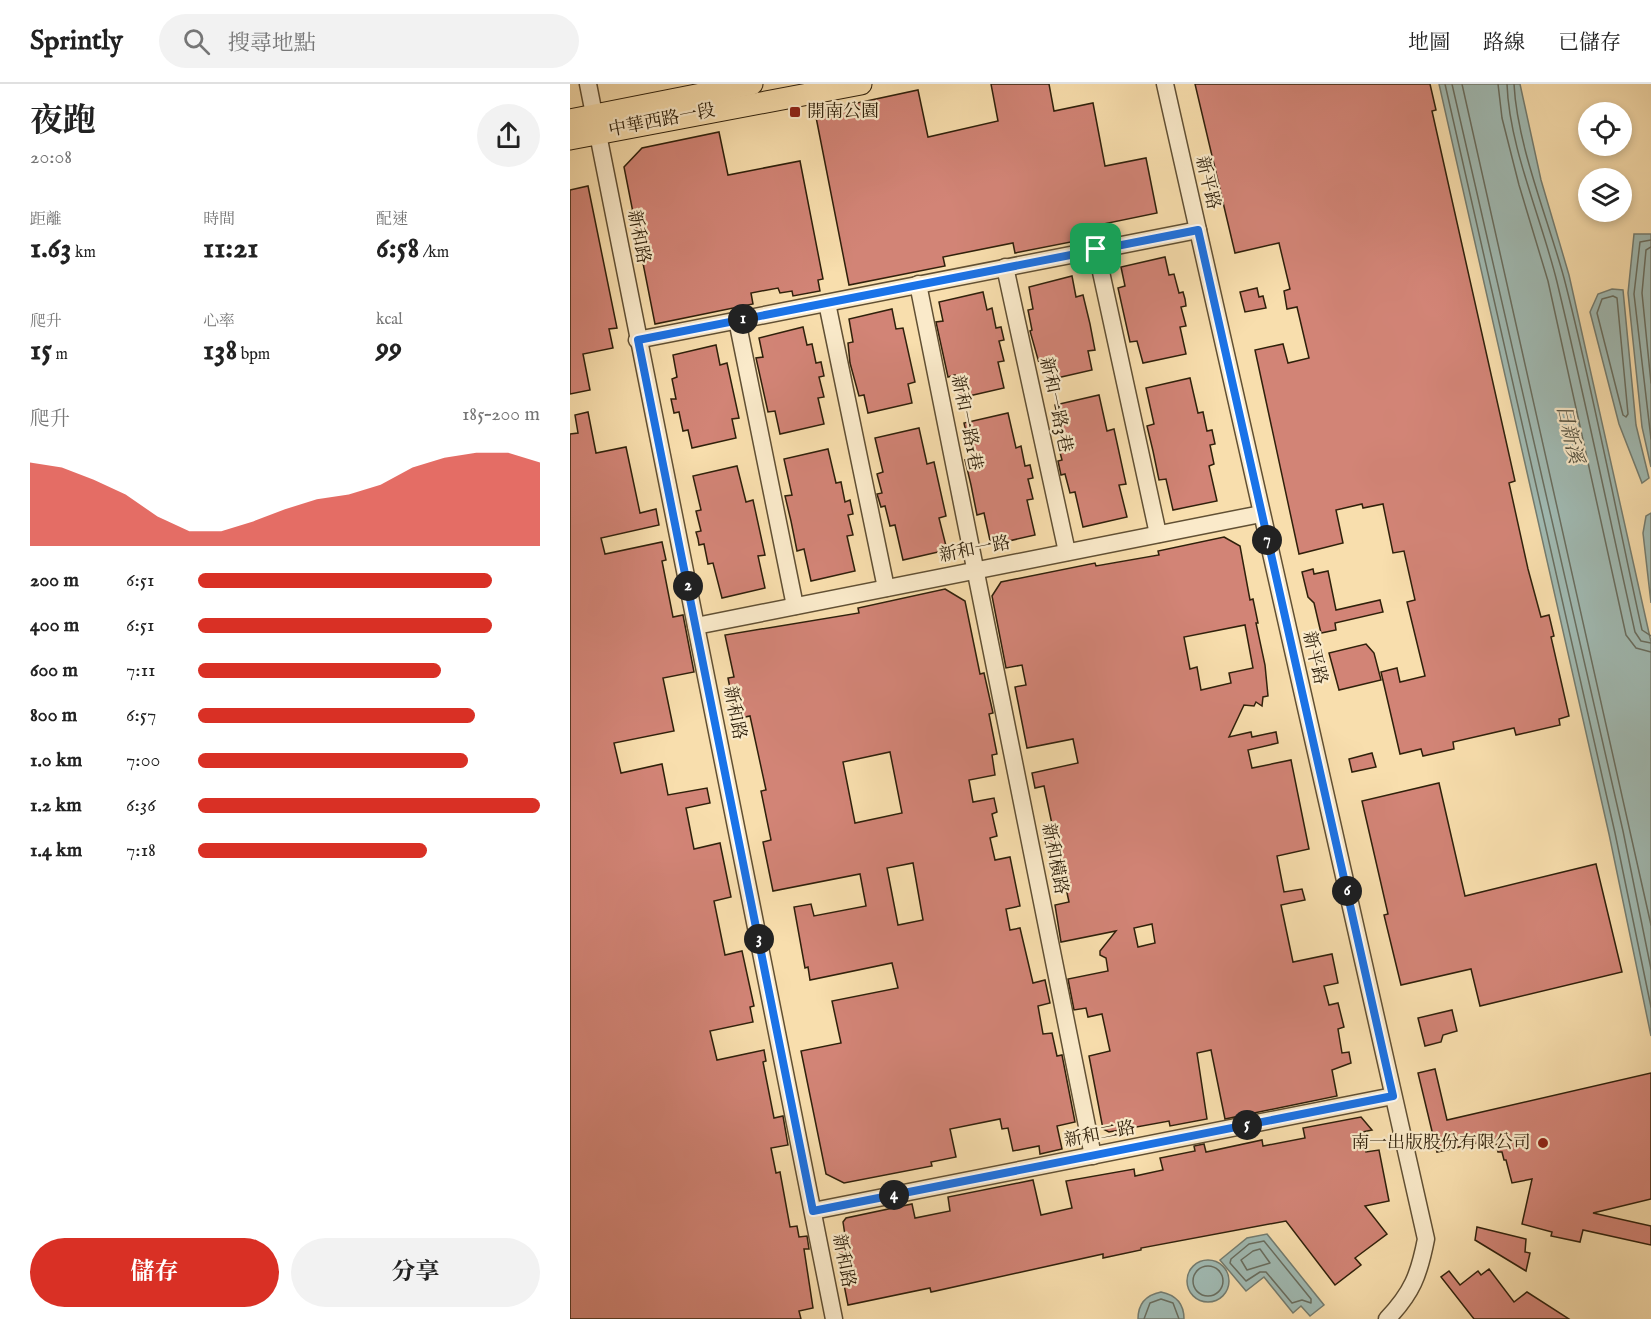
<!DOCTYPE html>
<html lang="zh-TW">
<meta charset="utf-8">
<style>
:root{--surface:#fff;--page:#f2f2f2;--text:#222;--muted:#767676;--line:#e0e0e0;--accent:#d93025}
body{margin:0;font-family:"IM FELL English","Noto Serif TC",serif;background:var(--page);color:var(--text);height:100vh;display:flex;flex-direction:column;font-size:22px;white-space:nowrap}
*{box-sizing:border-box;margin:0}
p{font-size:20px;color:var(--muted)}
.icon{flex:none;width:33px;height:33px;fill:none;stroke:currentColor;stroke-width:2;stroke-linecap:round;stroke-linejoin:round}
.map{position:relative;flex:1;overflow:hidden}
.panel{display:flex;flex-direction:column;background:var(--surface);width:570px}
.panel>*{flex:none}
.fabs{position:absolute;left:1008px;top:18px;display:grid;gap:12px}
.fabs a{display:grid;place-items:center;width:54px;height:54px;border-radius:50%;background:var(--surface);box-shadow:0 3px 9px #0003;font-size:30px}
.pin{position:absolute;display:grid;place-items:center;width:51px;height:51px;color:#fff;margin:-26px;border-radius:12px;box-shadow:0 3px 9px #0006}
.km{position:absolute;width:30px;height:30px;margin:-15px;border-radius:50%;background:#222;color:#fff;font-size:16px;line-height:30px;text-align:center}
.round{display:grid;place-items:center;flex:none;width:63px;height:63px;border-radius:32px;background:var(--page)}
.head{display:flex;align-items:center;justify-content:space-between;height:102px;padding:0 30px}
h1{font-size:33px;font-weight:700;line-height:45px}
.metrics{display:grid;grid-template-columns:repeat(3,1fr);gap:9px;height:102px;padding:6px 30px}
.metrics div{display:grid;align-content:center}
.metrics b{font-size:30px;font-weight:700}
.metrics small{font-size:16px;font-weight:400}
.metrics p{font-size:16px}
.chart{height:168px;padding:12px 30px}
.chart p{display:flex;justify-content:space-between}
.chart svg{width:100%;height:108px;margin-top:6px;fill:var(--accent);opacity:.7}
.button{display:flex;gap:12px;margin-top:auto;padding:12px 30px}
.button a{flex:1;height:69px;border-radius:36px;background:var(--accent);color:#fff;font-size:24px;font-weight:700;line-height:69px;text-align:center}
.button a+a{background:var(--page);color:var(--text)}
ul{padding:0 30px;list-style:none;font-size:20px}
li{display:grid;grid-template-columns:96px 72px 1fr;align-items:center;height:45px}
li i{height:15px;border-radius:8px;background:var(--accent)}
header{display:flex;align-items:center;gap:36px;box-sizing:border-box;height:84px;padding:0 30px;background:var(--surface);border-bottom:2px solid var(--line)}
header strong{font-size:28px}
nav{display:flex;gap:33px;margin-inline-start:auto;font-size:21px}
.search{width:420px;height:54px;background:var(--page);display:flex;align-items:center;gap:15px;box-sizing:border-box;padding:0 21px;border-radius:33px;color:var(--muted);font-size:22px}
main{display:flex;flex:1;min-height:0}
.map>svg:first-child{display:block}
</style>
<header>
<strong>Sprintly</strong>
<div class="search"><svg class="icon" aria-label="search" viewBox="0 0 24 24"><circle cx="10" cy="10" r="6"/><path d="M15 15l6 6"/></svg>搜尋地點</div>
<nav><a>地圖</a><a>路線</a><a>已儲存</a></nav>
</header>
<main>
<section class="panel">
<div class="head"><div><h1>夜跑</h1><p>20:08</p></div><a class="round"><svg class="icon" aria-label="share" viewBox="0 0 24 24"><path d="M12 15V3M7 8l5-5 5 5M5 13v7h14v-7"/></svg></a></div>
<div class="metrics">
<div><p>距離</p><b>1.63<small> km</small></b></div>
<div><p>時間</p><b>11:21</b></div>
<div><p>配速</p><b>6:58<small> /km</small></b></div>
</div>
<div class="metrics">
<div><p>爬升</p><b>15<small> m</small></b></div>
<div><p>心率</p><b>138<small> bpm</small></b></div>
<div><p>kcal</p><b>99</b></div>
</div>
<div class="chart"><p><span>爬升</span>185–200 m</p>
<svg viewBox="0 0 160 44" preserveAspectRatio="none"><path d="M0 44V10L10 12L20 17L30 23L40 32L50 38L60 38L70 34L80 29L90 25L100 23L110 19L120 12L130 8L140 6L150 6L160 10V44z"/></svg>
</div>
<ul>
<li><b>200 m</b>6:51<i style="width:86%"></i></li>
<li><b>400 m</b>6:51<i style="width:86%"></i></li>
<li><b>600 m</b>7:11<i style="width:71%"></i></li>
<li><b>800 m</b>6:57<i style="width:81%"></i></li>
<li><b>1.0 km</b>7:00<i style="width:79%"></i></li>
<li><b>1.2 km</b>6:36<i style="width:100%"></i></li>
<li><b>1.4 km</b>7:18<i style="width:67%"></i></li>
</ul>
<div class="button"><a>儲存</a><a>分享</a></div>
</section>
<div class="map">
<svg width="1081" height="1235" viewBox="0 0 1081 1235">
<rect width="100%" height="100%" fill="#f8dead"/>
<filter id="stains"><feTurbulence type="fractalNoise" baseFrequency=".00333" numOctaves="4"/><feColorMatrix values="0 0 0 0 .2 0 0 0 0 .09 0 0 0 0 .02 0 0 0 .5 -.17"/></filter>
<radialGradient id="worn" r=".72"><stop offset=".6" stop-color="#630" stop-opacity="0"/><stop offset="1" stop-color="#630" stop-opacity=".3"/></radialGradient>
<g fill="#a0bab3" stroke="#737c70" stroke-width="1.5">
<path d="M869 0H950L971 96 999 191 1081 558V952L1039 750Z"/>
<path d="M1064 150H1081V383L1072 343 1058 209Z"/>
<path d="M1042 205 1053 206 1066 341 1079 394 1072 399 1049 340 1020 228 1028 210Z"/>
<path d="M1081 429V519L1073 449 1076 432Z"/>
<path d="M697 1150 754 1221 740 1232 731 1222 723 1229 694 1193 676 1207 650 1176 677 1154Z"/>
<circle cx="638" cy="1197" r="21"/>
<path d="M591 1208C606 1211 614 1219 614 1235H568C568 1220 576 1211 591 1208Z"/>
</g>
<g fill="none" stroke-linecap="round" stroke-linejoin="round">
<g stroke="#686d5f" stroke-width="1.5">
<path d="M875 0 1045 749 1081 923"/>
<path d="M882 0 1053 747 1081 885"/>
<path d="M892 0 1081 841"/>
<path d="M928 0 932 34 949 101 978 197 1056 551 1066 564 1081 568"/>
<path d="M937 0C939 63 972 136 987 198 1015 314 1039 432 1065 548L1071 557 1081 559"/>
<path d="M944 0C947 61 978 135 994 194 1024 310 1046 429 1072 546L1081 552"/>
<path d="M1081 156 1070 158 1064 210 1081 355"/>
<path d="M1081 163 1076 166 1072 209 1081 299"/>
<path d="M1043 212 1047 214 1058 330 1056 333 1053 331 1027 229 1032 215Z"/>
<path d="M694 1157 741 1215V1219L732 1216 722 1219 696 1188H690L676 1197 660 1179 661 1175 679 1160Z"/>
<path d="M690 1165 700 1179 677 1186 671 1176 683 1167Z"/>
<circle cx="638" cy="1197" r="15"/>
<path d="M574 1235 580 1219 591 1215 603 1219 609 1235"/>
</g>
</g>
<g fill="#d28476" stroke="#2f200b" stroke-width="1.5" fill-rule="evenodd">
<path d="M421 0H479L484 27 523 19 535 82 576 74 587 129 504 146 506 157 445 169 443 159 373 173 375 182 279 201 245 28 348 6 358 53 428 37Z"/>
<path d="M625 0H860L866 26 862 27 945 397 939 399 958 485 971 533 979 531 984 552 981 553 999 632 989 635 990 641 946 651 944 644 883 658 884 665 853 672 851 665 830 670 811 588 827 584 830 598 855 592 837 518 845 516 834 467 823 469 813 420 793 424 792 420 766 426 773 459 729 470 685 266 713 260 718 279 739 274 727 223 717 225 714 207 720 205 709 159 665 169Z"/>
<path d="M149 48 158 91 230 77 253 195 248 196 250 207 223 212 222 207 210 209 208 204 181 209 183 220 85 240 54 83 72 64Z"/>
<path d="M18 102 47 244 39 245 43 264 13 270 20 306 0 310V106Z"/>
<path d="M595 173 599 191 604 190 609 209 613 208 615 215 616 222 611 223 616 242 610 243 616 270 573 279 567 257 560 258 548 204 555 202 551 183Z"/>
<path d="M502 192 506 213 513 211 520 240 525 266 518 267 522 286 478 296 474 278 469 279 460 247 462 246 458 226 463 225 459 203Z"/>
<path d="M687 204 689 213 693 212 696 224 675 228 670 208Z"/>
<path d="M413 208 417 226 422 224 426 244 431 243 434 256 429 257 434 277 428 278 434 304 390 314 385 291 378 293 366 238 373 237 369 218Z"/>
<path d="M322 225 326 245 333 244 345 298 338 300 342 319 298 329 294 311 289 312 280 279 278 259 283 258 279 235Z"/>
<path d="M233 243 237 261 242 260 246 279 251 278 254 292 249 293 254 313 248 314 254 340 210 350 205 327 198 328 186 274 193 273 189 254Z"/>
<path d="M146 261 150 281 157 279 169 334 162 335 166 354 122 364 118 346 113 347 109 328 104 329 101 315H106L102 295 107 293 103 271Z"/>
<path d="M620 294 628 329 633 328 637 347 642 346 645 360 640 361 644 380 639 382 647 417 603 426 596 395 589 396 583 367 577 342 584 340 576 304Z"/>
<path d="M529 311 537 347 544 345 556 400 549 401 557 433 513 443 505 408 500 409 495 390 491 391 488 377 492 376 487 357 493 356 485 321Z"/>
<path d="M18 328 26 369 56 363 70 429 86 425 89 441 31 454 35 470 92 458 96 476 92 477 103 533 113 531 124 588 93 594 104 647 44 659 51 689 92 680 98 711 137 704 140 719 116 724 124 765 150 759 161 813 144 817 155 871 172 867 184 922 180 923 183 938 140 947 147 976 194 966 196 977 193 978 204 1034 213 1032 218 1061 201 1064 206 1089 210 1088 220 1143 227 1142 229 1153 237 1152 239 1165H234L243 1224 229 1227 231 1235H0V350L8 349 5 331Z"/>
<path d="M438 329 446 364 451 362 455 382 460 381 463 394 458 395 463 415 457 416 465 451 421 461 414 429 407 431 401 401 395 376 402 375 394 339Z"/>
<path d="M349 344 357 380 364 378 376 432 369 434 377 466 333 476 325 441 320 442 315 422 311 423 307 410 312 409 307 390 313 388 305 354Z"/>
<path d="M258 365 266 399 271 398 275 418 280 416 283 430 278 431 283 451 277 452 285 487 241 497 234 465 227 467 221 437 215 412 222 411 214 375Z"/>
<path d="M167 382 176 418 183 416 195 471 188 472 195 504 152 514 143 479 138 480 134 460 129 461 128 455 126 448 131 447 126 427 131 426 123 392Z"/>
<path d="M654 453 670 462 680 516 683 515 688 539H686L695 581 698 612 693 613 692 622 686 618 684 622 674 621 659 653 681 648 682 653 706 648 708 659 678 666 682 684 721 676 739 765 707 772 714 808 732 805 735 816 711 821 723 878 762 870 768 899 754 902 759 921 768 919 774 943 768 945 772 969 779 968 781 979 762 986 767 1012 655 1035 641 966 627 969 637 1035 600 1042 599 1037 539 1048 533 1045 519 972 540 967 532 930 518 933 516 924 504 926 498 895 538 887 536 874 530 871V867L546 847 491 858 485 821 499 818 489 772 479 774 473 747 483 745 474 702 465 704 462 689 508 679 503 655 457 664 445 603 456 601 452 581 436 584 422 512 431 498 525 479 526 482 589 471 588 467ZM675 541 683 584 659 589 661 599 631 606 627 583 620 585 614 553ZM582 840 585 859 568 863 564 844Z"/>
<path d="M743 485 744 490 758 487 766 526 810 516 813 528 765 539 766 546 751 549 744 519 738 513 732 488Z"/>
<path d="M375 505 395 517 410 590 414 589 423 629 419 630 427 670 422 671 425 691 399 696 403 718 424 714 427 728 422 730 427 752 420 754 425 776 440 773 450 822 436 825 440 846 450 844 463 899 475 896 480 919 468 922 473 950 482 949 487 972 492 971 505 1038 487 1042 492 1065 470 1070 469 1062 443 1067 438 1044 432 1045 430 1035 380 1045 386 1073 361 1078 362 1082 274 1099 256 1090 231 967 271 959 262 917 328 904 322 879 240 896 238 883 235 884 224 823 241 820 244 832 296 822 290 790 203 807 193 758 201 756 191 707 196 706 180 632 166 635 158 594 164 593 155 551 289 529 288 524ZM320 668 332 729 285 739 273 678ZM343 779 353 836 328 841 317 784Z"/>
<path d="M796 560 804 569 811 596 769 606 759 569Z"/>
<path d="M802 669 806 683 782 688 779 675Z"/>
<path d="M869 699 895 812 1026 780 1052 888 910 922 901 885 831 901 814 831 818 830 792 717Z"/>
<path d="M882 926 887 947 873 951 871 958 855 962 848 934Z"/>
<path d="M865 985 877 1036 1081 989V1115L1023 1129 1081 1142V1161L1013 1146 1010 1158 981 1152 982 1148 952 1140 962 1095 942 1099 936 1076H934L932 1068H928L925 1055 867 1068 848 989Z"/>
<path d="M791 1033 802 1046 792 1048 796 1068 809 1066 819 1117 795 1122 817 1150 785 1174 791 1181 765 1201 716 1137 571 1164V1166L533 1174V1170L361 1208 360 1204 278 1221 266 1160 276 1158 273 1138 276 1134 342 1120 345 1134 380 1127 378 1113 463 1096 471 1131 502 1124 496 1097 564 1085 565 1092 593 1086 590 1074 625 1067 624 1062 634 1060 636 1068 692 1056 693 1062 735 1054 733 1044Z"/>
<path d="M907 1143 956 1155 955 1168 960 1169 956 1187 905 1156Z"/>
<path d="M919 1185 944 1218 957 1208 999 1235H904L871 1193 879 1187 890 1201 908 1187 911 1191Z"/>
</g>
<g fill="none" stroke-linecap="round" stroke-linejoin="round">
<defs>
<g id="minor">
<path d="M18 0 264 1235"/>
<path d="M595 0 856 1155C849 1191 842 1209 817 1235"/>
<path d="M526 165 588 450"/>
<path d="M435 183 497 468"/>
<path d="M348 200 523 1072"/>
<path d="M257 219 316 504"/>
<path d="M167 236 225 522"/>
<path d="M67 256 628 146"/>
<path d="M126 542 691 430"/>
<path d="M243 1127 823 1012"/>
</g>
<g id="major">
<path d="M0 36 182 0"/>
<path d="M0 55 291 0"/>
</g>
</defs>
<use href="#minor" stroke="#615034" stroke-width="19"/>
<use href="#major" stroke="#2f200b" stroke-width="23"/>
<use href="#minor" stroke="#faeaca" stroke-width="16"/>
<use href="#major" stroke="#f8dead" stroke-width="21"/>
</g>
<g fill="none" stroke-linecap="round" stroke-linejoin="round">
<defs>
<path id="route" d="M628 146 823 1012 243 1127 68 256Z"/>
</defs>
<use href="#route" stroke="#fff" stroke-width="12"/>
<use href="#route" stroke="#1a73e8" stroke-width="8"/>
</g>
<g fill="#8f2418" stroke="#faeaca" stroke-width="2">
<rect x="219" y="22" width="12" height="12" rx="3"/>
<circle cx="973" cy="1059" r="6"/>
</g>
<g text-anchor="middle" dominant-baseline="central" stroke-width="4.5" stroke-linejoin="round" paint-order="stroke">
<g font-size="18" fill="#2f200b" stroke="#faeaca" text-anchor="start">
<text x="237" y="28">開南公園</text>
<text x="961" y="1059" text-anchor="end">南一出版股份有限公司</text>
</g>
<g font-size="18" fill="#2f200b" stroke="#faeaca">
<text transform="translate(92 37) rotate(-11)">中華西路一段</text>
<text transform="translate(637 99) rotate(77)">新平路</text>
<text transform="translate(68 153) rotate(79)">新和路</text>
<text transform="translate(485 321) rotate(78)">新和一路3巷</text>
<text transform="translate(396 339) rotate(79)">新和一路1巷</text>
<text transform="translate(405 466) rotate(-11)">新和一路</text>
<text transform="translate(744 574) rotate(77)">新平路</text>
<text transform="translate(164 629) rotate(79)">新和路</text>
<text transform="translate(484 775) rotate(79)">新和橫路</text>
<text transform="translate(530 1051) rotate(-11)">新和二路</text>
<text transform="translate(273 1177) rotate(79)">新和路</text>
</g>
<g font-size="20" font-style="italic" fill="#514e3d" stroke="#faeaca">
<text transform="translate(999 350) rotate(77)">日新溪</text>
</g>
</g>
<rect width="100%" height="100%" filter="url(#stains)"/>
<rect width="100%" height="100%" fill="url(#worn)"/>
</svg>
<div class="fabs">
<a><svg class="icon" aria-label="locate" viewBox="0 0 24 24"><circle cx="12" cy="12" r="6"/><path d="M12 2v4M12 18v4M2 12h4M18 12h4"/></svg></a>
<a><svg class="icon" aria-label="layers" viewBox="0 0 24 24"><path d="M12 4l9 5-9 5-9-5zM3 14l9 5 9-5"/></svg></a>
</div>
<div class="pin" style="left:526px;top:165px;background:#1e9e55"><svg class="icon" aria-label="arrive" viewBox="0 0 24 24"><path d="M6 21V4h12l-3 4 3 4H6"/></svg></div>
<b class="km" style="left:173px;top:235px">1</b>
<b class="km" style="left:118px;top:502px">2</b>
<b class="km" style="left:189px;top:855px">3</b>
<b class="km" style="left:324px;top:1111px">4</b>
<b class="km" style="left:677px;top:1041px">5</b>
<b class="km" style="left:777px;top:807px">6</b>
<b class="km" style="left:697px;top:456px">7</b>
</div>
</main>
